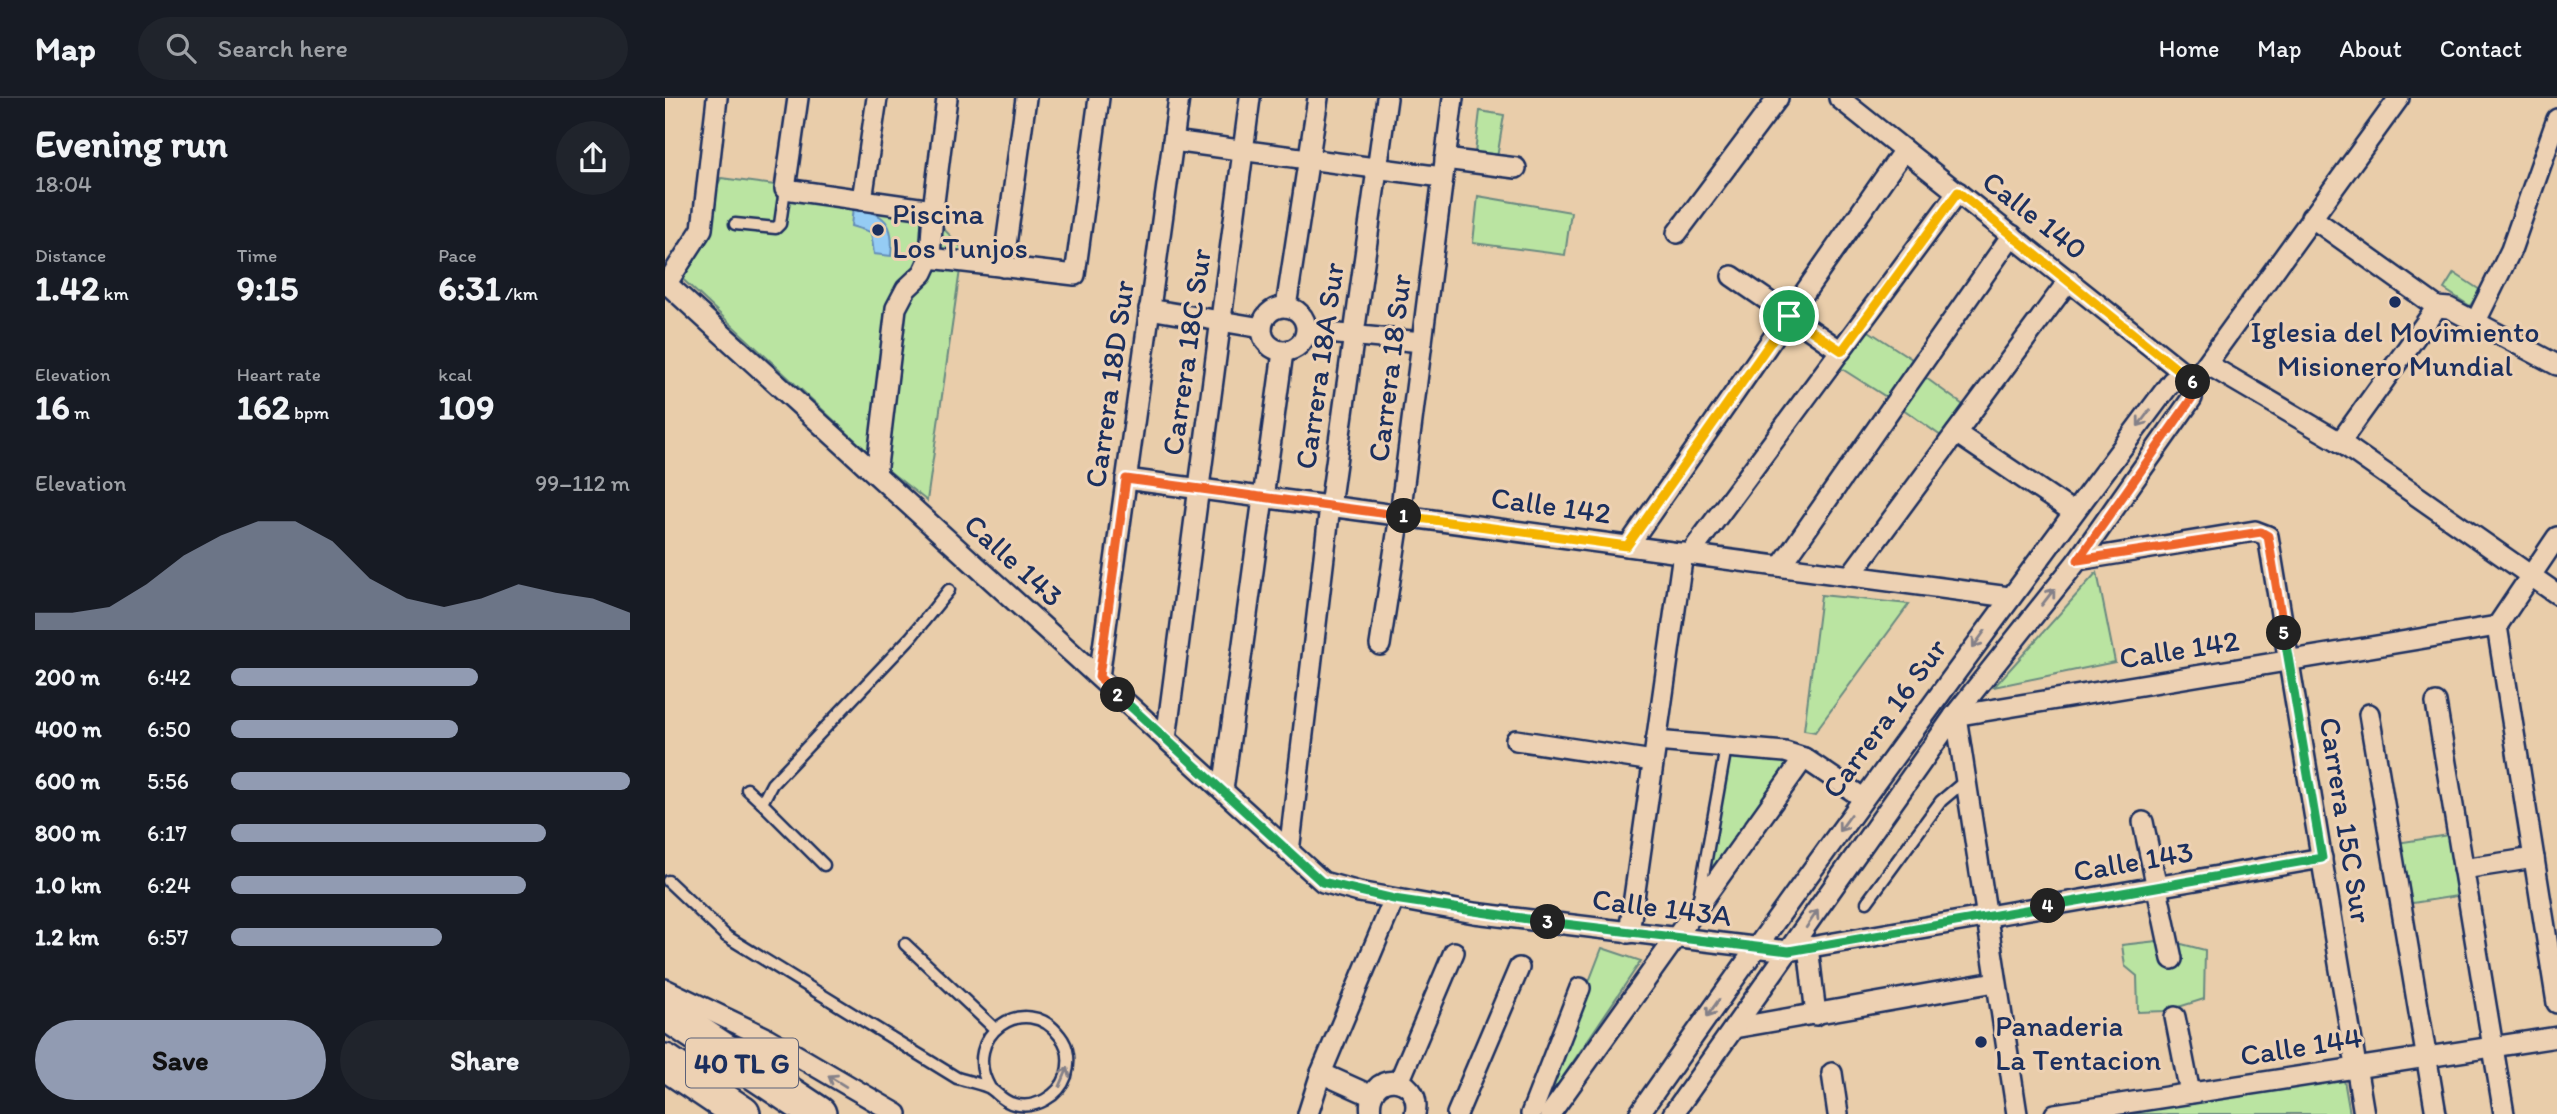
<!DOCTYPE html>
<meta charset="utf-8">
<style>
:root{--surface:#171b24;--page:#20242c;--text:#f1f3f6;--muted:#9ea1a6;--line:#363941;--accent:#919bb2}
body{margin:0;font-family:Itim,sans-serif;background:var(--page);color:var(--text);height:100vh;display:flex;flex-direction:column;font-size:26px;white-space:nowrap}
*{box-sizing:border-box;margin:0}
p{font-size:23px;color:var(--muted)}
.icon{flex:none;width:38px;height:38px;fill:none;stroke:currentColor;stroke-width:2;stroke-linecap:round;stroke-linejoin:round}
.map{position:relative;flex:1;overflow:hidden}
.side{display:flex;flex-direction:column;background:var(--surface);width:665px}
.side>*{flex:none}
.pin{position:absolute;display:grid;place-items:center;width:60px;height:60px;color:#fff;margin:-30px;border:4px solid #fff;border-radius:50%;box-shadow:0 2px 7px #0007}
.km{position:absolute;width:35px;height:35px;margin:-18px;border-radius:50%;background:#222;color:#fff;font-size:19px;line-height:35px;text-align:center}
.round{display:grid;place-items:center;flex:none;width:74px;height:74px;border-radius:37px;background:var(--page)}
.overview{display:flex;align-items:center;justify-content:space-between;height:119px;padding:0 35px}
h1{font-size:38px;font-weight:800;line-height:52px}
.stats{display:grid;grid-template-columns:repeat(3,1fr);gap:10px;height:119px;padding:7px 35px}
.stats div{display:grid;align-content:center}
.stats b{font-size:35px;font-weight:800}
.stats small{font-size:19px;font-weight:400}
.stats p{font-size:19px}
.chart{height:196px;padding:14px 35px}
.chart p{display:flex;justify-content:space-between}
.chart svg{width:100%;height:126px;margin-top:7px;fill:var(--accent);opacity:.7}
.button{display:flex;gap:14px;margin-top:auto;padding:14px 35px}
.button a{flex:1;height:80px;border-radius:42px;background:var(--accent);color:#111;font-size:28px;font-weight:800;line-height:80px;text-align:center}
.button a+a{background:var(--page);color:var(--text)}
ul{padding:0 35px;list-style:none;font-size:23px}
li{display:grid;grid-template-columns:112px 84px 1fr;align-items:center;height:52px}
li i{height:18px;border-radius:9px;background:var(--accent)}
header{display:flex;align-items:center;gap:42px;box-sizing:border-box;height:98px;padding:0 35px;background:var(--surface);border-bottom:2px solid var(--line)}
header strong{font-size:33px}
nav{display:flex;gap:38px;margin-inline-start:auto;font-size:24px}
.search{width:490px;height:63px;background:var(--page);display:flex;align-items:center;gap:18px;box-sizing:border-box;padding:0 24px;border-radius:38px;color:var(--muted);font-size:26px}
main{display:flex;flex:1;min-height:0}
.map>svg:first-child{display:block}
</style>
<header>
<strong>Map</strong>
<div class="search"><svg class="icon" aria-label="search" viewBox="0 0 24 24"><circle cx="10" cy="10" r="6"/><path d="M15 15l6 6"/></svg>Search here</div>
<nav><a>Home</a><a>Map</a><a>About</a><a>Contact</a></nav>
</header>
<main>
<section class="side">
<div class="overview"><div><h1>Evening run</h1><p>18:04</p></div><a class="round"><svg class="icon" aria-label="share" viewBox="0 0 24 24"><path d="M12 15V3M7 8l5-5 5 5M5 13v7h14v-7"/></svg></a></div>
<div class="stats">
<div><p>Distance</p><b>1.42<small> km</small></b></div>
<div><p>Time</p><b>9:15</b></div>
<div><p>Pace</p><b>6:31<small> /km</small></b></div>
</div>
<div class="stats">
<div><p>Elevation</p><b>16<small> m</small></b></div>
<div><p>Heart rate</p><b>162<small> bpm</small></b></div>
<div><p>kcal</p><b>109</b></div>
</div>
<div class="chart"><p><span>Elevation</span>99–112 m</p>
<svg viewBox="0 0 160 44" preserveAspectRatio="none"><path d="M0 44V38L10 38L20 36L30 28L40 18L50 11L60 6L70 6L80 13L90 26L100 33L110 36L120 33L130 28L140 31L150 33L160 38V44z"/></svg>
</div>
<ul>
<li><b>200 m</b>6:42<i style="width:62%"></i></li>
<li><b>400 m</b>6:50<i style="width:57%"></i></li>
<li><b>600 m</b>5:56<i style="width:100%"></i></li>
<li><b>800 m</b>6:17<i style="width:79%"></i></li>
<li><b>1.0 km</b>6:24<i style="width:74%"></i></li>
<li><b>1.2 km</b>6:57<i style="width:53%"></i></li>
</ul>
<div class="button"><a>Save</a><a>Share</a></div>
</section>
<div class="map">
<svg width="1892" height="1016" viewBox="0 0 1892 1016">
<rect width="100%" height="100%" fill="#e9cdaa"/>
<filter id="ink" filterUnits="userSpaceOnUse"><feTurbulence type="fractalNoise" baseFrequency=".0143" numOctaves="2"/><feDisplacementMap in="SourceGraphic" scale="14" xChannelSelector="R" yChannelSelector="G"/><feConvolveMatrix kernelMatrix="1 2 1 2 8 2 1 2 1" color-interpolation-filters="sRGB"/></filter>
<g filter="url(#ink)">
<g fill="#bae4a1" stroke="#6a8a80" stroke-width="2">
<path d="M815 13 839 17 832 60 810 55Z"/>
<path d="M56 80 255 106 298 151 262 403 219 369 10 174Z"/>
<path d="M813 98 906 114 900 157 808 145Z"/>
<path d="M1789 175 1815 192 1805 208 1779 191Z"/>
<path d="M1199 230 1247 261 1223 300 1174 269Z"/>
<path d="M1257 277 1305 312 1283 343 1234 308Z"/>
<path d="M1432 474 1450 564 1329 589Z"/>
<path d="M1156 497 1244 506 1150 634 1139 632Z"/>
<path d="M1066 655 1128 664 1040 787Z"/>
<path d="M1783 737 1792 798 1741 806 1732 745Z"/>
<path d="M1501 842 1540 852 1539 901 1501 913 1473 914 1472 878 1460 868 1457 847Z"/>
<path d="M937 850 976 863 873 1016Z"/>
<path d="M1678 976 1685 1016H1439Z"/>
</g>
<path fill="#95ccf4" stroke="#648db8" stroke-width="2" d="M188 109C220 115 230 125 226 158L209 156 206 134 186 128Z"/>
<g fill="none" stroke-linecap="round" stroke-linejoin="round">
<defs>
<g id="lane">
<path d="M70 126 111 130 115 126 120 91"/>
<path d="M82 691 97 705"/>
<path d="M159 767 97 705 107 686 246 539 284 492"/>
<path d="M3 783 61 838 292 980C302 983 313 985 323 989 332 994 338 1004 349 1006 370 1012 394 998 401 978 405 964 404 949 395 938 361 892 294 938 325 990"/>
<path d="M1034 800 1061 649"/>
<path d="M1202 804 1276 703 1301 682"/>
<path d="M240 846 330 931"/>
</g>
<g id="street">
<path d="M133 0 120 91 268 112"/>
<path d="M1174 0 1529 283"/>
<path d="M508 43 777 79"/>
<path d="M780 61 851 70"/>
<path d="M197 102 212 0"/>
<path d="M1646 119 1772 209 1784 210 1892 267"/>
<path d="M1012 135 1113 0"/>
<path d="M265 160 410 177 434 0"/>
<path d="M338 169 361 0"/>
<path d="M1067 178 1176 253"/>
<path d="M0 184 658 784 694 794 809 815 1123 853 1657 760"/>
<path d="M2 185 37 131 52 0"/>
<circle cx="619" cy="231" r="22"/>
<path d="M621 209 653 0"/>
<path d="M484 211 597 230"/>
<path d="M1811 223 1846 152 1892 21"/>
<path d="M642 233 757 244"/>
<path d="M1542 266 1675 344 1892 496"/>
<path d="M1291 335 1408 414"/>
<path d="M1675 344 1772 209"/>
<path d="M211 376 231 210 241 191 258 175 265 160 268 112 282 0"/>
<path d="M461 381 1344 499"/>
<path d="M963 448 1239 52"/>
<path d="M1025 456 1293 94"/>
<path d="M1413 462 1590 433 1603 438 1699 1016"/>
<path d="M1116 468 1347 137"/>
<path d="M1185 478 1404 182"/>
<path d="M1832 528 1892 905"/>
<path d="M1832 528 1892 439"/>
<path d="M715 547 735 417 788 0"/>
<path d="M434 579 514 0"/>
<path d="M1771 605 1839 1016"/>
<path d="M1704 616 1771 1016"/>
<path d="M1289 618 1832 528"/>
<path d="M1291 618 1352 1016"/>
<path d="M501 641 585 0"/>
<path d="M851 642 988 663"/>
<path d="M991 643 1120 654 1139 660 1198 700"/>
<path d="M558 692 618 254"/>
<path d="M1478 724 1507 861"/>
<path d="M624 754 665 408 722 0"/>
<path d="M1798 771 1869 760"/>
<path d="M964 835 1018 455"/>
<path d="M1143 848 1151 917"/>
<path d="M0 891 102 940 232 1016"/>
<path d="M1510 919 1525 995"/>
<path d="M1069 930 1330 884"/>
<path d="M656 975 707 998"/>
<path d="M1167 975 1173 1016"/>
<path d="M734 984 789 854"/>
<path d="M643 1016 656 975 729 801"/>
<path d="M706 1016C699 970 759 975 750 1016"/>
<path d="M792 1016 854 870"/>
<path d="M866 1016 915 890"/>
<path d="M885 1016 1139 660"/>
<path d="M974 1016C1147 768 1326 525 1507 283H1529"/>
<path d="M1008 1016 1289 618 1413 462 1527 300 1529 283 1734 0"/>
<path d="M1390 1016 1892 939"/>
</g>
<g id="highway">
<path d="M0 914 153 1016"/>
<path d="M0 964 77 1016"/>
</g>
</defs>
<use href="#lane" stroke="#1b2f5e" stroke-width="15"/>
<use href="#street" stroke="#1b2f5e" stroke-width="24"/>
<use href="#highway" stroke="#1b2f5e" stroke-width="40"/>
<use href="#lane" stroke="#edd1b3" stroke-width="10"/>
<use href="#street" stroke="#edd1b3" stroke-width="19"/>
<use href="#highway" stroke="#edd1b3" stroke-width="35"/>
</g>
<defs><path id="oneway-shaft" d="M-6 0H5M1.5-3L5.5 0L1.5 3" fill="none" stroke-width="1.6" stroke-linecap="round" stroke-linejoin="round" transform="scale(1.75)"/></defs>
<g stroke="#848088">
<use href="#oneway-shaft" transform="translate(1479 320) rotate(127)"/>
<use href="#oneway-shaft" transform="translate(1383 499) rotate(-52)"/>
<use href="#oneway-shaft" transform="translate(1314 541) rotate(126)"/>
<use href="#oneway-shaft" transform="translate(1180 725) rotate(126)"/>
<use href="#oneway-shaft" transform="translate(1147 821) rotate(-56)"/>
<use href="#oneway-shaft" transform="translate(1048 910) rotate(125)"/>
<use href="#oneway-shaft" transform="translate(399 979) rotate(-67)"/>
<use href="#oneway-shaft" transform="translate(172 983) rotate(-148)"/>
</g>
</g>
<g fill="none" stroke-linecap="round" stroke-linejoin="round" filter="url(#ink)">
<defs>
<path id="split-1" d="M739 418 962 448 1124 218"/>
<path id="split-2" d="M453 597 434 579 461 381 739 418"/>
<path id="split-3" d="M453 597 657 784 729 801 883 824"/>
<path id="split-4" d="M883 824 1124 853 1383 808"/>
<path id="split-5" d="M1383 808 1657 760 1619 535"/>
<path id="split-6" d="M1528 284 1527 300 1413 462 1596 434 1603 438 1619 535"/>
<path id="split-7" d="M1124 218 1177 253 1293 94 1528 284"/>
</defs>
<use href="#split-1" stroke="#fff" stroke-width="14"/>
<use href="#split-2" stroke="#fff" stroke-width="14"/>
<use href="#split-3" stroke="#fff" stroke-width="14"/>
<use href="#split-4" stroke="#fff" stroke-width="14"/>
<use href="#split-5" stroke="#fff" stroke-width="14"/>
<use href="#split-6" stroke="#fff" stroke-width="14"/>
<use href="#split-7" stroke="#fff" stroke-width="14"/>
<use href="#split-1" stroke="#f5b400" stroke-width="9"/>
<use href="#split-2" stroke="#f0652b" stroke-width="9"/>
<use href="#split-3" stroke="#22a559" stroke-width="9"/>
<use href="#split-4" stroke="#22a559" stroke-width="9"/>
<use href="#split-5" stroke="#22a559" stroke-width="9"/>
<use href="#split-6" stroke="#f0652b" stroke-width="9"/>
<use href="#split-7" stroke="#f5b400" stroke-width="9"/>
</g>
<g fill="#1b2f5e" stroke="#edd1b3" stroke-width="2.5">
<circle cx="213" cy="132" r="7"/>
<circle cx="1730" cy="204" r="7"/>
<circle cx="1316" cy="944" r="7"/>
</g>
<g text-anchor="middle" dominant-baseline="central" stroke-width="6" stroke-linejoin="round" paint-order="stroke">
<rect fill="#edd1b3" stroke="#5a6078" stroke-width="2" x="21" y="940.5" width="112" height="49" rx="5"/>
<g font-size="28" font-weight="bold" fill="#1b2f5e">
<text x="77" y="965">40 TL G</text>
</g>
<g font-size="30" fill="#1b2f5e" stroke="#edd1b3" text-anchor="start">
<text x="227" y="115">Piscina<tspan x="227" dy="34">Los Tunjos</tspan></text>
<text x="1730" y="233" text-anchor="middle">Iglesia del Movimiento<tspan x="1730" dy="34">Misionero Mundial</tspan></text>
<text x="1330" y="927">Panaderia<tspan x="1330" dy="34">La Tentacion</tspan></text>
</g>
<g font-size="30" fill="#1b2f5e" stroke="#edd1b3">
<text transform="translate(1370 117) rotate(38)">Calle 140</text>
<text transform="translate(521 254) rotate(-82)">Carrera 18C Sur</text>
<text transform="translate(654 268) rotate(-82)">Carrera 18A Sur</text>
<text transform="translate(724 270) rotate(-83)">Carrera 18 Sur</text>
<text transform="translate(444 286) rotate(-82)">Carrera 18D Sur</text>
<text transform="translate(886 407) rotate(8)">Calle 142</text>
<text transform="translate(349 462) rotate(42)">Calle 143</text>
<text transform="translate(1514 551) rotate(-9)">Calle 142</text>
<text transform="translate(1219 620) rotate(-54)">Carrera 16 Sur</text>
<text transform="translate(1681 722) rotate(81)">Carrera 15C Sur</text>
<text transform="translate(1468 763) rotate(-10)">Calle 143</text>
<text transform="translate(997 809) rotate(7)">Calle 143A</text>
<text transform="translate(1636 948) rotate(-9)">Calle 144</text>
</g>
</g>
</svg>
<div class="pin" style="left:1124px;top:218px;background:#1e9e55"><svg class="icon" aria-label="arrive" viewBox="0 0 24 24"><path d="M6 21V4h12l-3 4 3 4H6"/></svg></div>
<b class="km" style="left:739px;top:418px">1</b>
<b class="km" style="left:453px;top:597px">2</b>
<b class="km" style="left:883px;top:824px">3</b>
<b class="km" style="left:1383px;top:808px">4</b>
<b class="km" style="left:1619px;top:535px">5</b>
<b class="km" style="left:1528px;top:284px">6</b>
</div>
</main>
